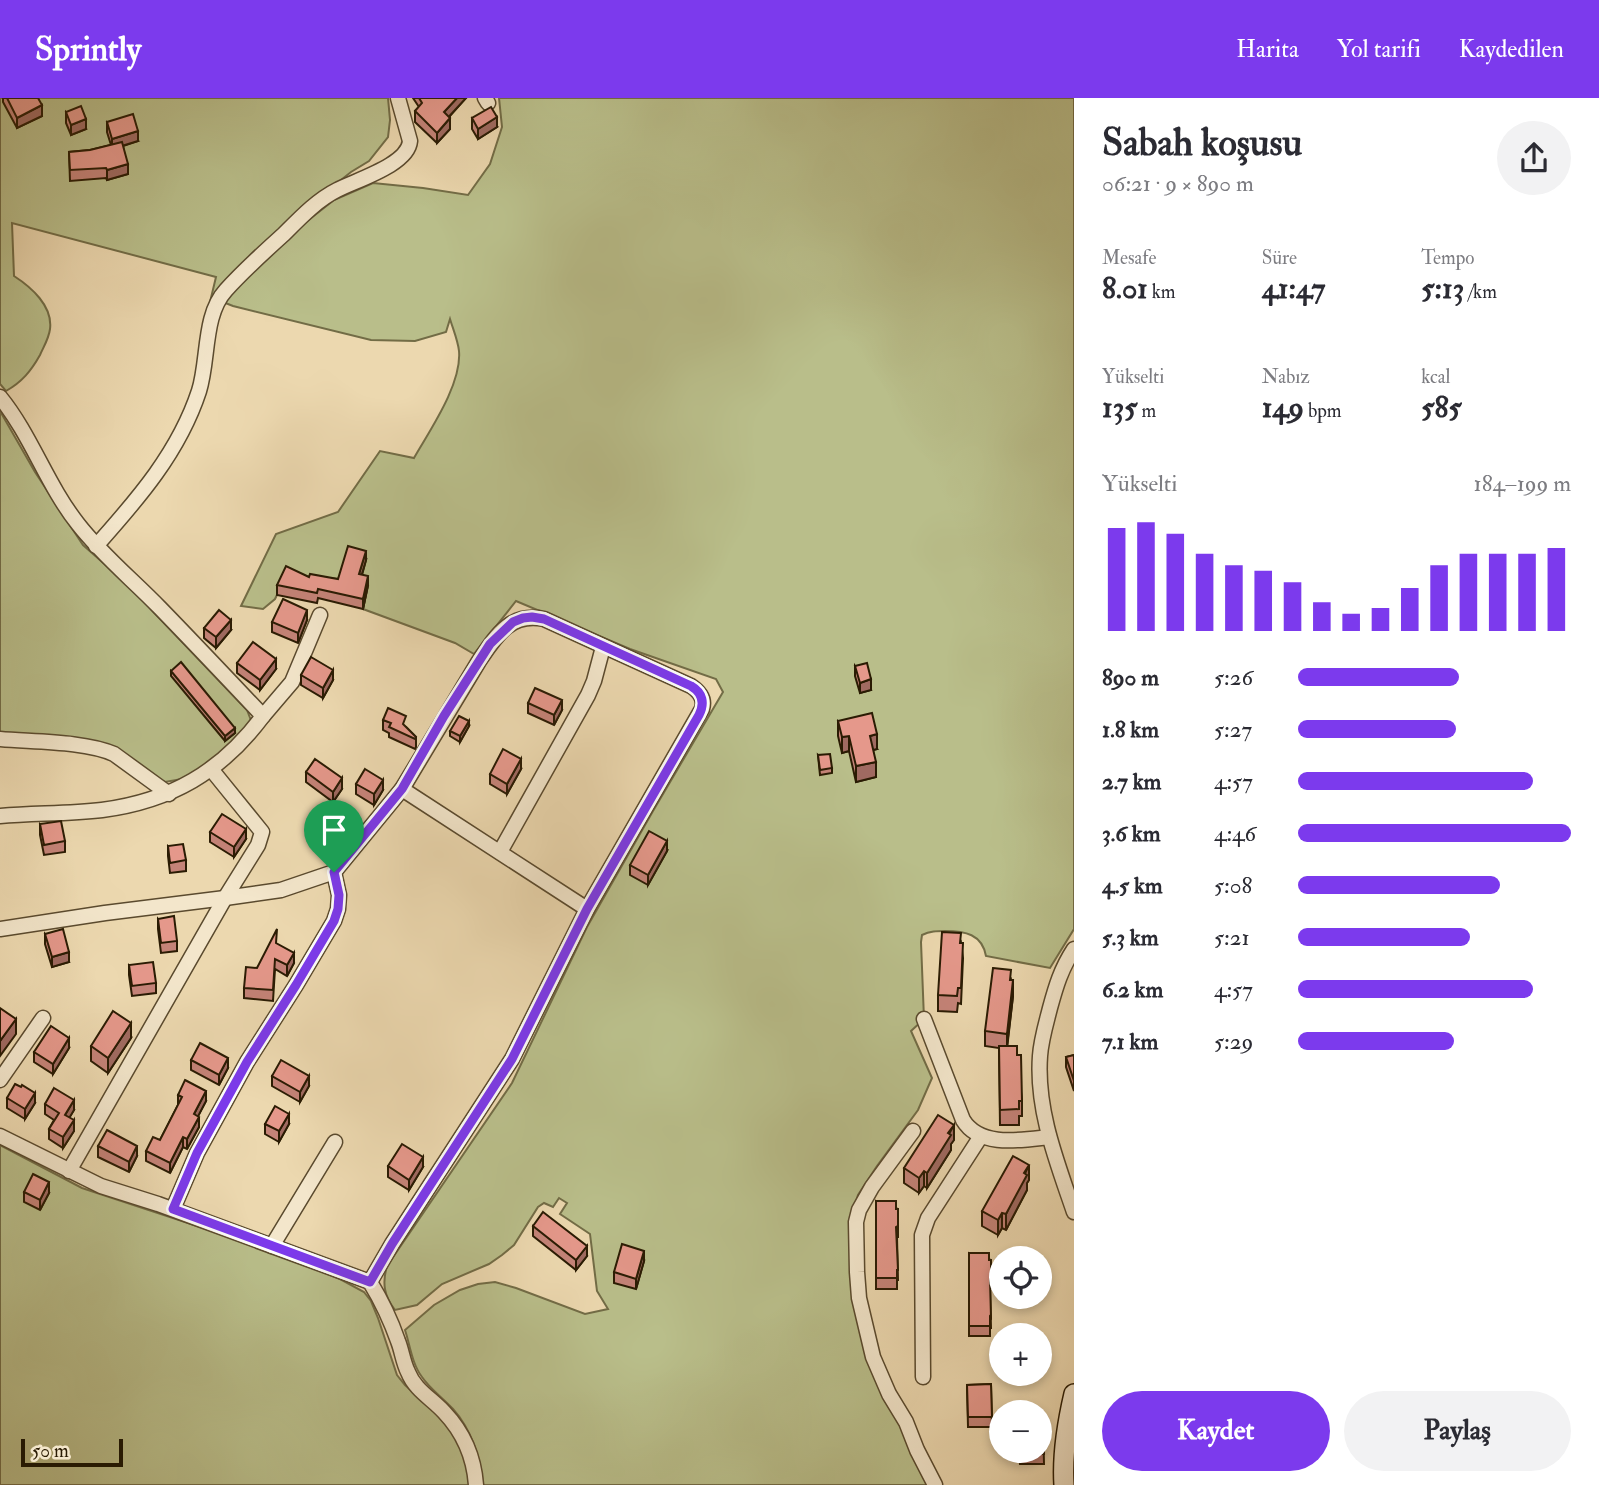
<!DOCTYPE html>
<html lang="tr">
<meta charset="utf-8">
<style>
:root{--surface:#fff;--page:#f2f2f3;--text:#2b2b33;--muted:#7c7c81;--accent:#7c3aed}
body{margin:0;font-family:"IM FELL Double Pica",serif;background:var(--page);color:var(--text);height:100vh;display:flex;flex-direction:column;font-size:26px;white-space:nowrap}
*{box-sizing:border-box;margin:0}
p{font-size:23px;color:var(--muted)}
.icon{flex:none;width:38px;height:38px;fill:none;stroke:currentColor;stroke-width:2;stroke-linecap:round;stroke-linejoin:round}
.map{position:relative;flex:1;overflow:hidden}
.side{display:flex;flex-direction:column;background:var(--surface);width:525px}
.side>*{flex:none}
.fabs{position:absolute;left:989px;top:1148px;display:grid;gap:14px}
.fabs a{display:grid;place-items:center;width:63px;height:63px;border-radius:50%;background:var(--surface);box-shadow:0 4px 10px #0003;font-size:35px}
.scale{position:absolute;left:21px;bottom:18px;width:102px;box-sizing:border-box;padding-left:7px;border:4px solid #2a1b03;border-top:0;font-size:19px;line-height:24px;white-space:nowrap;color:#2a1b03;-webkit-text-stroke:5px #f3e6cb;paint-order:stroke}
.pin{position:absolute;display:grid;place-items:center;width:60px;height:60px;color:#fff;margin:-72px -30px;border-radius:50% 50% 50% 0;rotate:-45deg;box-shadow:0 0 7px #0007}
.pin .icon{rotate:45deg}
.round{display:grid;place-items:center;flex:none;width:74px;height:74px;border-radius:37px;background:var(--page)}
.overview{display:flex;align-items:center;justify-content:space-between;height:119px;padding:0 28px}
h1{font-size:38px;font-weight:800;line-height:52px}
.figures{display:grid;grid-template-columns:repeat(3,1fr);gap:10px;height:119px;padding:7px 28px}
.figures div{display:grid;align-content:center}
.figures b{font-size:30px;font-weight:800}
.figures small{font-size:19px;font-weight:400}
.figures p{font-size:19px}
.chart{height:196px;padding:14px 28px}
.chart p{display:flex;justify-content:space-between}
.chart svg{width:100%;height:126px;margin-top:7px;stroke:var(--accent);stroke-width:6}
.button{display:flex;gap:14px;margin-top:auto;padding:14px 28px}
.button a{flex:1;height:80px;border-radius:42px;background:var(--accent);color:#fff;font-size:28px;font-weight:800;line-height:80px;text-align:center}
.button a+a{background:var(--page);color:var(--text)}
ul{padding:0 28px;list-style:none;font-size:23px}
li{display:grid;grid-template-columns:112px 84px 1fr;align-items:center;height:52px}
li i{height:18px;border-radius:9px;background:var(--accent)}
header{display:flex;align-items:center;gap:42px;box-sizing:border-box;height:98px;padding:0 35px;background:var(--accent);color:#fff}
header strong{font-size:33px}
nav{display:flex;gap:38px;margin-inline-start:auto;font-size:24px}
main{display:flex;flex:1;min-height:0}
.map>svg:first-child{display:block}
</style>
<header>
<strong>Sprintly</strong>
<nav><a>Harita</a><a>Yol tarifi</a><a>Kaydedilen</a></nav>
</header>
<main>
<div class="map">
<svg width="1074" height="1387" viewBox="0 0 1074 1387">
<rect width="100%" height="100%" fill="#ecd8af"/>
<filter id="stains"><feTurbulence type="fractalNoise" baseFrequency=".00286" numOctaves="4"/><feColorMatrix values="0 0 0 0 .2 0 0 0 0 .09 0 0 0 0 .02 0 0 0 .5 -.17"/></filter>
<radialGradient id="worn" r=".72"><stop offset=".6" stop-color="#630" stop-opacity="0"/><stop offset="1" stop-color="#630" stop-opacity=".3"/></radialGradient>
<g fill="#b9be8a" stroke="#726c46" stroke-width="2">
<path d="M0 0H388L390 22 388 39 369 63 351 74 307 109 231 177 210 204 216 179 12 125 14 178C31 189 53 208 50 231 49 240 44 248 40 257 31 273 22 284 6 293L0 286Z"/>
<path d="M499 0H1074V831L1050 870 986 858C982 836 965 833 945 833 937 833 930 833 922 837L921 844 924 921 911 933 932 980 918 1012 877 1068 858 1097 852 1117 865 1247 931 1387H483C481 1361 471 1331 453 1311 443 1300 430 1291 422 1279 412 1266 410 1247 405 1232L434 1207 460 1192 478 1186 495 1184 516 1190 585 1216 608 1211 597 1193 590 1136 560 1116 567 1105 559 1100 553 1109 544 1105 538 1109 514 1147 502 1157 489 1166 442 1186 417 1207 395 1212C384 1198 382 1185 387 1168L512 985 587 829 653 713 723 594 716 581 630 551 516 503 474 556 455 545 363 511 368 488 286 478 275 501 263 511 241 508 276 436 338 414 380 353 414 360C430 332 462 286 459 253 458 243 453 231 450 221L446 234 415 243 371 242 233 208 223 204 243 182 301 128 334 102 373 85 423 90 468 97 490 66 502 29Z"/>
<path d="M0 313 35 374 83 447 125 484 247 612 252 625 222 656 197 673 182 681 165 684 151 678 111 648 0 636Z"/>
<path d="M0 1047 82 1090 267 1151 340 1181 364 1194 371 1203 378 1220 397 1277 405 1287 448 1325 461 1346 469 1370 470 1387H0Z"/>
</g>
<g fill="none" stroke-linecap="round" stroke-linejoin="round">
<defs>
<g id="street">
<path d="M485 0 488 5"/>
<path d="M0 299C31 337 47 387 78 426 102 457 133 482 160 510 195 546 229 582 263 618 221 674 171 703 102 712 68 716 34 715 0 718"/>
<path d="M96 448C138 401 179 354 199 293 209 261 203 217 226 192 244 172 264 154 284 136 300 120 317 102 337 92 356 82 408 67 410 43L398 0"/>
<path d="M263 618 292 584 320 517"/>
<path d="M0 641C32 644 85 643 114 656L169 696"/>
<path d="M402 691 587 811"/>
<path d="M500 754 588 597 594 583 603 549"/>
<path d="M334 774 402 691 479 563C496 538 510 514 544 521L691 588C700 594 705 601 702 611L587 811 512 961 392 1146 370 1184"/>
<path d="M0 831 105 815 225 800"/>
<path d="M1074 851C1061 871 1056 888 1050 910 1046 926 1041 942 1040 958 1036 1012 1057 1064 1074 1114"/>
<path d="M924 921 963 1022C980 1050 1021 1042 1049 1039"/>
<path d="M0 982 43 920"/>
<path d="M913 1033 872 1089 859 1112 856 1124 857 1174 859 1200 873 1259 889 1296 906 1324 917 1352 935 1387"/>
<path d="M0 1038 101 1088 158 1106 370 1184C381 1202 391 1223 398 1243 402 1253 403 1264 408 1274 415 1292 431 1300 444 1314 463 1334 474 1359 476 1387"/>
<path d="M69 1073 225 800"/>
<path d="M173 1111 197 1055 247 964 296 887 334 823 338 811 339 797 334 774 281 792 225 800 258 747 262 734 211 671"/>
<path d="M272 1148 335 1044"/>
<path d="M923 1279 922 1137 928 1120 981 1038"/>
</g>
<path id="secondary" d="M1064 1387C1062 1356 1067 1326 1074 1296"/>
</defs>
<use href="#street" stroke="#5a4a2e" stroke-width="17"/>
<use href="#secondary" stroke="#2a1b03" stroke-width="22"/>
<use href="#street" stroke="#f3e6cb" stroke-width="14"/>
<use href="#secondary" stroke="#f3e6cb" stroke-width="19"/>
</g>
<g fill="#c58378" stroke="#2a1b03" stroke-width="2">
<path d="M3 0H38L42 18 17 30 3 4Z"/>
<path d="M413 0H466L449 19 450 31 437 45 415 24V13L419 9Z"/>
<path d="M66 14 86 31 71 37 66 25Z"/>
<path d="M472 20 497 29 478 41 472 31Z"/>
<path d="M107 24 138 43 123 48 128 76 107 82 106 80 70 83 69 54 90 52 111 47 107 34Z"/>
<path d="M366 462 362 477 368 487 363 511 318 500 317 505 277 497V487L309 479 338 481Z"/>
<path d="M307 522 298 545 272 534V524Z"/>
<path d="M204 530 231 532 216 550 204 540Z"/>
<path d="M237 565 276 571 260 592 237 575Z"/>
<path d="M855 568 871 592 860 595 855 578Z"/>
<path d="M171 573 235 635 225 643 171 578Z"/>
<path d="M301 577 333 582 323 600 301 587Z"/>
<path d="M528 605 562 612 554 627 528 615Z"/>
<path d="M383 622 406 629 416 639V649L415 651 389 639V635L383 632Z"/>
<path d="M838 623 877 651 873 652 876 679 856 684 849 653 842 655 838 638Z"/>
<path d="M469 628 460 644 450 638V633Z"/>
<path d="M818 657 832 670V675L820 677Z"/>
<path d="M521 671 507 696 490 686V676Z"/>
<path d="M306 674 342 691 333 704 306 684Z"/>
<path d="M356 686 383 692 374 707 356 696Z"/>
<path d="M40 726 65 743V754L44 757 40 737Z"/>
<path d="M210 734 246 741 234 759 210 744Z"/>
<path d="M168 748 186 762V773L170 775 168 758Z"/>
<path d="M667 753 648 787 630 777V767Z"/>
<path d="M158 821 177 843V853L161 855 158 831Z"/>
<path d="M45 836 69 864 52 869 45 846Z"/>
<path d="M961 845 963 860 961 906 958 905 957 914 938 913V897Z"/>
<path d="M276 846 294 865 287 878 275 871 273 903 244 900V890L257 870Z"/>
<path d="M129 867 156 885V895L132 898 129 877Z"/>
<path d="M1011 882 1013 898 1007 948 1017 957 1022 1003V1018H1019V1027H1000L999 950 985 948V933Z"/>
<path d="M131 940 108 975 91 963V948Z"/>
<path d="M69 950 53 976 34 964V954Z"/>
<path d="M1074 957V993L1066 969V959Z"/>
<path d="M191 962 228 970 219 987 191 972Z"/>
<path d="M272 978 309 988 300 1004 272 988Z"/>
<path d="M178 997 206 1003 198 1018 199 1029 187 1051 183 1049 170 1075 146 1063V1053L160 1042 178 1007Z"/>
<path d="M7 1000 35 1005 25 1021 7 1010Z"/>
<path d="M45 1006 74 1012 69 1020 74 1033 63 1050 49 1041V1031L54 1022 45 1016Z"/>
<path d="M265 1026H289L279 1044 265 1036Z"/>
<path d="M954 1042 951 1046V1052L927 1090 924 1088 919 1095 904 1085V1070Z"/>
<path d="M98 1048 137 1058 129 1074 98 1059Z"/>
<path d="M388 1068 423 1069 409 1092 388 1079Z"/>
<path d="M1029 1082 1027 1085V1092L1006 1132 1002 1130 998 1137 982 1128V1113Z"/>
<path d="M24 1094 49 1095 40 1112 24 1104Z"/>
<path d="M876 1103 898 1111V1139H897L898 1182H897V1191H876Z"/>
<path d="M533 1128 587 1158 576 1172 533 1138Z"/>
<path d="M969 1155 991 1162V1190H990L991 1230H990V1238H969Z"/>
<path d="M644 1163 636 1191 614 1185V1174Z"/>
<path d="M991 1286 992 1329H968L967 1287Z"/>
<path d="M1043 1323 1044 1366H1020L1019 1353Z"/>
</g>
<g fill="#a06a61" stroke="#2a1b03" stroke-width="2">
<path d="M457 0H466L444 24V14Z"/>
<path d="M42 7V18L17 30V20Z"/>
<path d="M497 19V29L478 41V31Z"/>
<path d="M450 20V31L437 45V35Z"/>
<path d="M86 21V31L71 37V27Z"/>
<path d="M138 33V43L112 51V41Z"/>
<path d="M128 66V76L107 82V72Z"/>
<path d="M366 453V462L359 486V476Z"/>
<path d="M368 478V487L363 511V501Z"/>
<path d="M307 512V522L298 545V535Z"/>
<path d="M231 522V532L216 550V539Z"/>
<path d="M276 561V571L260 592V582Z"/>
<path d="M333 572V582L323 600V590Z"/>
<path d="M871 581V592L860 595V585Z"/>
<path d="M562 602V612L554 627V617Z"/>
<path d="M469 623V628L460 644V638Z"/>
<path d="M235 630V635L225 643V638Z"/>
<path d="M877 636V651L870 653V638Z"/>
<path d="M849 638V653L842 655V639Z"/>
<path d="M521 661V671L507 696V686Z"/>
<path d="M876 664V679L856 684V668Z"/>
<path d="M342 680V691L333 704V694Z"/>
<path d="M383 682V692L374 707V696Z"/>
<path d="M246 731V741L234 759V749Z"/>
<path d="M667 743V753L648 787V777Z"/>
<path d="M69 854V864L52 869V859Z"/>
<path d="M294 855V865L287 878V867Z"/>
<path d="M1013 882V898L1007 951V936Z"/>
<path d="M16 921V936L0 958V943Z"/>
<path d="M131 925V940L108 975V960Z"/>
<path d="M69 940V950L53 976V966Z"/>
<path d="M228 960V970L219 987V977Z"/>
<path d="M309 978V988L300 1004V994Z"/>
<path d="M206 993V1003L194 1026V1016Z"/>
<path d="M35 995V1005L25 1021V1011Z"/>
<path d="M74 1002V1012L65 1027V1017Z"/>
<path d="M289 1016V1026L279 1044V1033Z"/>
<path d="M199 1019V1029L187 1051V1041Z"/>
<path d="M74 1022V1033L63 1050V1039Z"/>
<path d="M954 1027V1042L951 1046V1052L927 1090V1075Z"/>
<path d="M183 1039V1049L170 1075V1065Z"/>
<path d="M137 1048V1058L129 1074V1064Z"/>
<path d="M423 1059V1069L409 1092V1082Z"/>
<path d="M1029 1067V1082L1027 1085V1092L1006 1132V1116Z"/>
<path d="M924 1073V1088L919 1095V1080Z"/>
<path d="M49 1084V1095L40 1112V1102Z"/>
<path d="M1002 1115V1130L998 1137V1122Z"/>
<path d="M587 1148V1158L576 1172V1162Z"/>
<path d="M644 1153V1163L636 1191V1181Z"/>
</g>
<g fill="#e5988b" stroke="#2a1b03" stroke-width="2">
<path d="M7 0H38L42 7 17 20Z"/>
<path d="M419 0H457L444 14 450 20 437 35 415 13 422 5Z"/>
<path d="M81 8 86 21 71 27 66 14Z"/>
<path d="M491 9 497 19 478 31 472 20Z"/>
<path d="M133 16 138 33 112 41 107 24Z"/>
<path d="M122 44 128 66 107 72 106 70 70 72 69 54 90 52Z"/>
<path d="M348 448 366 453 359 476 368 478 363 501 318 491 317 495 277 487 286 468 309 479 310 476 338 481Z"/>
<path d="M283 501 307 512 298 535 272 524Z"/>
<path d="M219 512 231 522 216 539 204 530Z"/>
<path d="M253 544 276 561 260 582 237 565Z"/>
<path d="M311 559 333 572 323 590 301 577Z"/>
<path d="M181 564 235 630 225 638 171 573Z"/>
<path d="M867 565 871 581 860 585 855 568Z"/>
<path d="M535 590 562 602 554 617 528 605Z"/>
<path d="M388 610 406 618 403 626 416 639 415 641 389 629 391 625 383 622Z"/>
<path d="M872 615 877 636 870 638 876 664 856 668 849 638 842 639 838 623Z"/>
<path d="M459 618 469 623 460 638 450 633Z"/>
<path d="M503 651 521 661 507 686 490 676Z"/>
<path d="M830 656 832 670 820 672 818 657Z"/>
<path d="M315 661 342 680 333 694 306 674Z"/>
<path d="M365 671 383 682 374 696 356 686Z"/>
<path d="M222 716 246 731 234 749 210 734Z"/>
<path d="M61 723 65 743 44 747 40 726Z"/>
<path d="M649 733 667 743 648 777 630 767Z"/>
<path d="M183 746 186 762 170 765 168 748Z"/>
<path d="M174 818 177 843 161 845 158 821Z"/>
<path d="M63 831 69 854 52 859 45 836Z"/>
<path d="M277 831 276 845 294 855 287 867 275 861 273 892 244 890 246 869 257 870Z"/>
<path d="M942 834 961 835 960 845H963L961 890H958L957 898 938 897Z"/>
<path d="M153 864 156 885 132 888 129 867Z"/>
<path d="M993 870 1011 872 1010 882H1013L1007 936 985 933Z"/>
<path d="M0 910 16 921 0 943Z"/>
<path d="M113 913 131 925 108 960 91 948Z"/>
<path d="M51 928 69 940 53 966 34 954Z"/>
<path d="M200 945 228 960 219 977 191 962Z"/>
<path d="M999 948H1017V957H1021L1022 1003H1019V1011L1000 1012Z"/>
<path d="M1074 957V983L1066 959Z"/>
<path d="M281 962 309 978 300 994 272 978Z"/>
<path d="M185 982 206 993 194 1016 199 1019 187 1041 183 1039 170 1065 146 1053 153 1039 160 1042 182 999 178 997Z"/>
<path d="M15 986 21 989 22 987 35 995 25 1011 7 1000Z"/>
<path d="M54 990 74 1002 65 1017 74 1022 63 1039 49 1031 59 1015 45 1006Z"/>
<path d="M275 1008 289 1016 279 1033 265 1026Z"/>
<path d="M938 1017 954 1027 948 1035 951 1037 927 1075 924 1073 919 1080 904 1070Z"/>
<path d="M107 1032 137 1048 129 1064 98 1048Z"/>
<path d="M402 1046 423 1059 409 1082 388 1068Z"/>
<path d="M1013 1058 1029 1067 1024 1075 1027 1077 1006 1116 1002 1115 998 1122 982 1113Z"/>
<path d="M33 1076 49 1084 40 1102 24 1094Z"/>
<path d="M876 1103H896V1111H898V1128L896 1129 898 1172H897V1180H876Z"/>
<path d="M543 1114 587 1148 576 1162 533 1128Z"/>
<path d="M622 1146 644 1153 636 1181 614 1174Z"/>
<path d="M969 1155H989V1162H991V1180H990L991 1220 990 1219V1228H969Z"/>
<path d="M991 1286 992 1319H968L967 1287Z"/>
<path d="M1040 1323H1043L1044 1356H1020V1353H1040Z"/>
</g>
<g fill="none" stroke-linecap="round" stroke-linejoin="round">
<defs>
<path id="route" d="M532 519 544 521 691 588C703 595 705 605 699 617L587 811 512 961 392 1146 370 1184 173 1111 197 1055 247 964 296 887 334 823 338 811 339 797 334 774 402 691 444 618 490 546 513 524 523 520Z"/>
</defs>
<use href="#route" stroke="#fff" stroke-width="14"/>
<use href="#route" stroke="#7c3aed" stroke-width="9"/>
</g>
<rect width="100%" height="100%" filter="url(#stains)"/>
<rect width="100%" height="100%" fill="url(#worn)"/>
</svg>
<div class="fabs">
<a><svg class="icon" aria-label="locate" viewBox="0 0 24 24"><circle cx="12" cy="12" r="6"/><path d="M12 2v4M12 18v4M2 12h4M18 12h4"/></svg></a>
<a>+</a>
<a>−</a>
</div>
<div class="scale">50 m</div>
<div class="pin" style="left:334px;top:774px;background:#1e9e55"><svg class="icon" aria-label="arrive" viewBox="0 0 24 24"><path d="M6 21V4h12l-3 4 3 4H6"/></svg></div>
</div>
<section class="side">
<div class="overview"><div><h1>Sabah koşusu</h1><p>06:21 · 9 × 890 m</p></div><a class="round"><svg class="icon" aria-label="share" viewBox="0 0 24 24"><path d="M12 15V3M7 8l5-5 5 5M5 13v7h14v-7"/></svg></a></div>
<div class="figures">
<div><p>Mesafe</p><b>8.01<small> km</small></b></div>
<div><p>Süre</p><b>41:47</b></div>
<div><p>Tempo</p><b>5:13<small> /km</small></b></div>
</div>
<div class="figures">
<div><p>Yükselti</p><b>135<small> m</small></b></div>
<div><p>Nabız</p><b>149<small> bpm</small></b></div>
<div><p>kcal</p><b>585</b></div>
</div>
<div class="chart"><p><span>Yükselti</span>184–199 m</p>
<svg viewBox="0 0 160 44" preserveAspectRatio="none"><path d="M5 44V8M15 44V6M25 44V10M35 44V17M45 44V21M55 44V23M65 44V27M75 44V34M85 44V38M95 44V36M105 44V29M115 44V21M125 44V17M135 44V17M145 44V17M155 44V15"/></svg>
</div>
<ul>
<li><b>890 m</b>5:26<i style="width:59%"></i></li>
<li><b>1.8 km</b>5:27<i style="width:58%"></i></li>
<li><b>2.7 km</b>4:57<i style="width:86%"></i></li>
<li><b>3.6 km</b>4:46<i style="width:100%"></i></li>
<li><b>4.5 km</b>5:08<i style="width:74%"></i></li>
<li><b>5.3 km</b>5:21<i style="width:63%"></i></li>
<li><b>6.2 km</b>4:57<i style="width:86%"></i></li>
<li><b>7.1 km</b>5:29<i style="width:57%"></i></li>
</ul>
<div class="button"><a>Kaydet</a><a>Paylaş</a></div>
</section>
</main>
